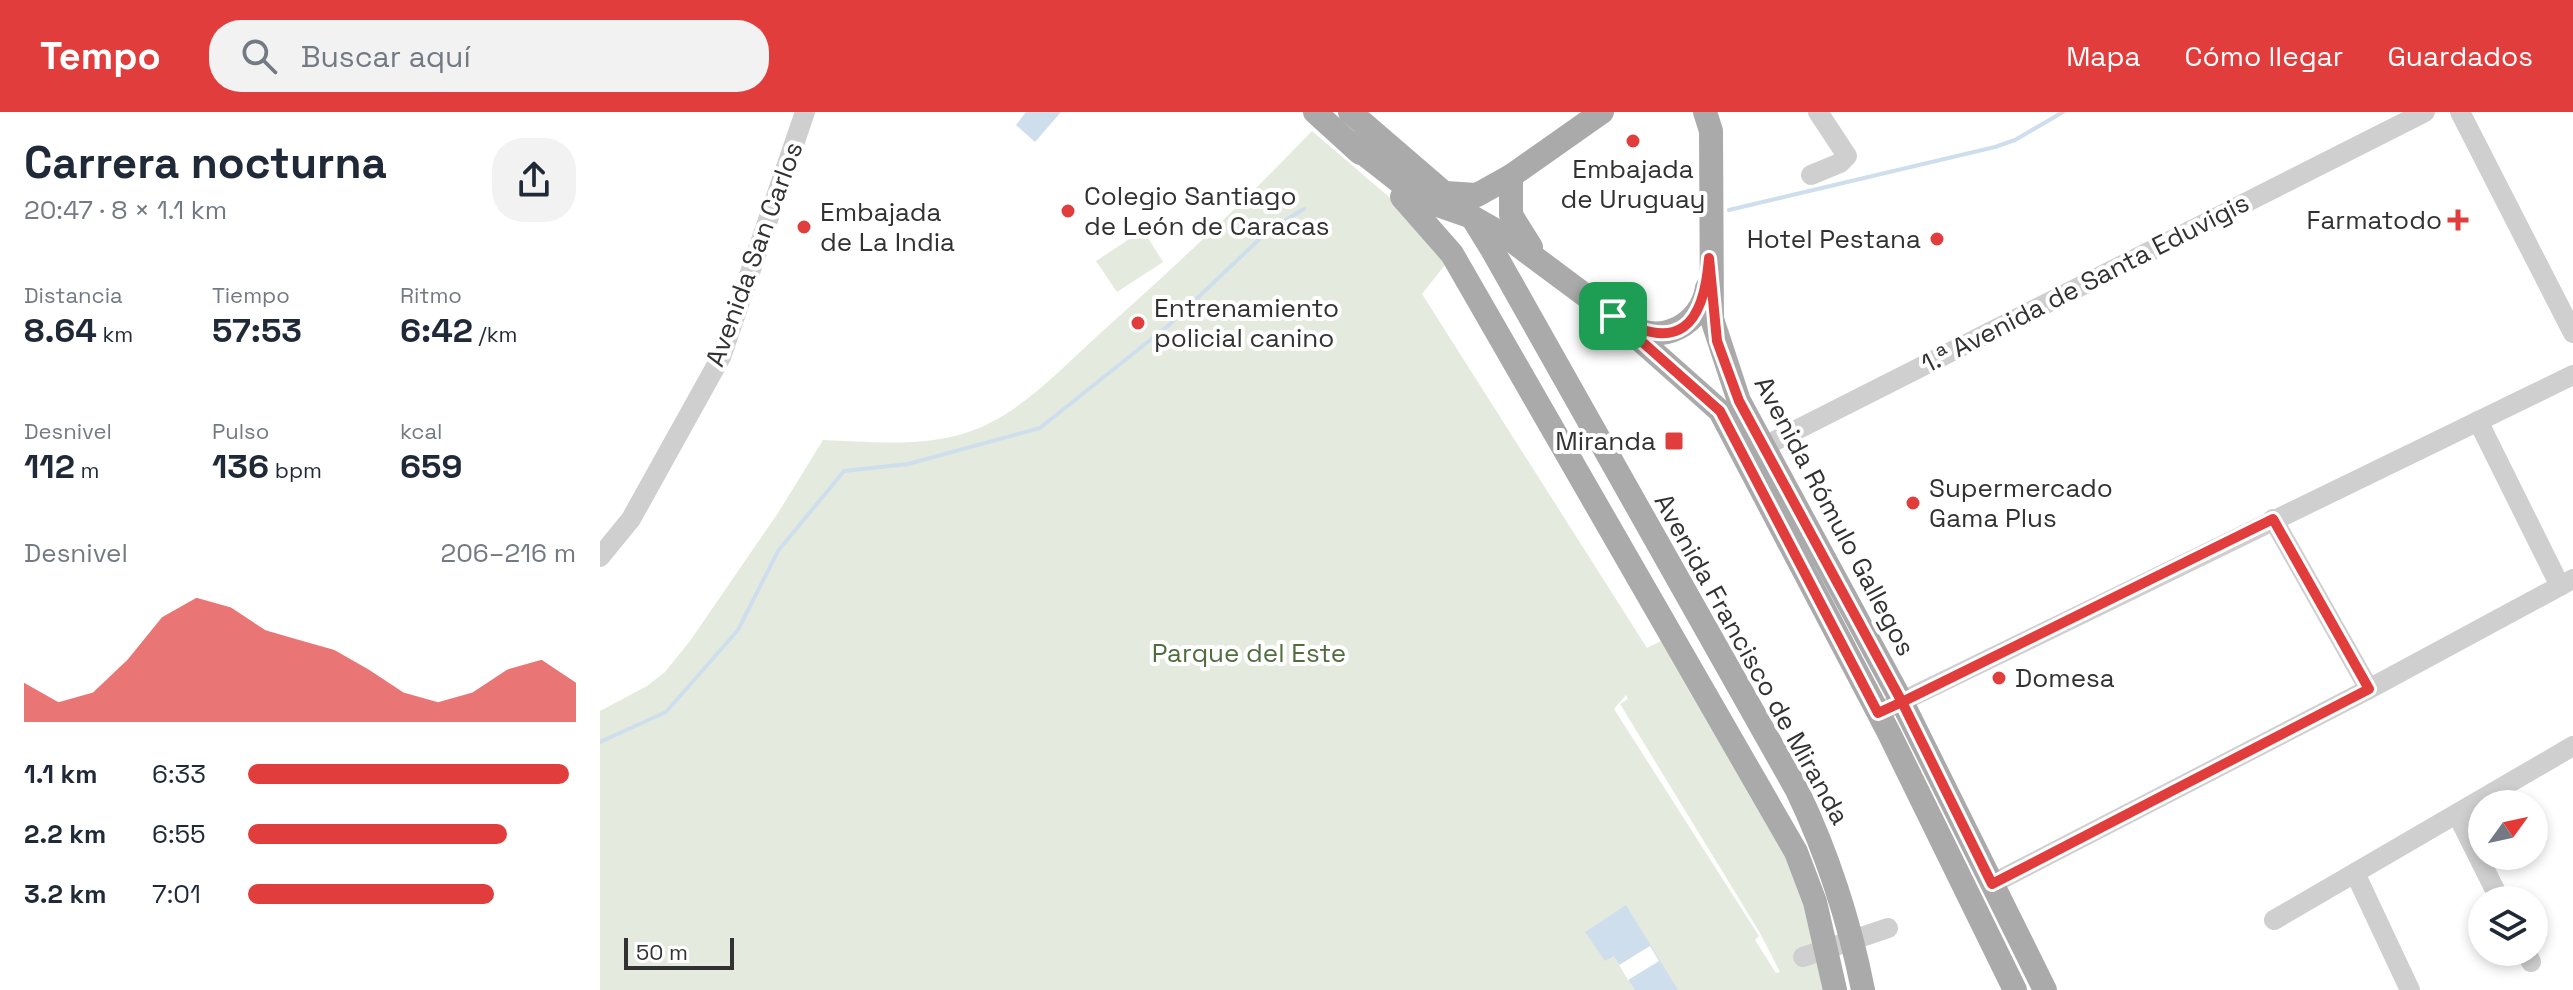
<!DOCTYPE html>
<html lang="es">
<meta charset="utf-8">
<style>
:root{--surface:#fff;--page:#f2f2f3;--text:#1f2937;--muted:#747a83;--accent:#e13d3c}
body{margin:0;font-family:"Space Grotesk",sans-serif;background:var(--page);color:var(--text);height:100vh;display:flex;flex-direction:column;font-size:30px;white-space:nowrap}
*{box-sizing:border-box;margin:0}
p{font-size:26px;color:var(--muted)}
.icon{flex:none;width:44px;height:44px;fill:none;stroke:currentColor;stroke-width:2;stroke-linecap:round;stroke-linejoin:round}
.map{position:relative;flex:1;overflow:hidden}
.side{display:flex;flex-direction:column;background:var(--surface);width:600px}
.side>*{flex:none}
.needle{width:52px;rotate:57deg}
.tools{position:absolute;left:1868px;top:678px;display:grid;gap:16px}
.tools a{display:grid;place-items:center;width:80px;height:80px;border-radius:50%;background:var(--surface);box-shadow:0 4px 12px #0003;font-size:40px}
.scale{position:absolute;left:24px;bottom:20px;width:110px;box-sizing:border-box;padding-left:8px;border:4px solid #323232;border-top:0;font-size:22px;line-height:28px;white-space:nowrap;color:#323232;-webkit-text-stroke:6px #fff;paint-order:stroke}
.pin{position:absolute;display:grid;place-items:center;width:68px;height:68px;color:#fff;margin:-34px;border-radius:16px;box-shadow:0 4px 12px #0006}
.round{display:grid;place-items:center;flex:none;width:84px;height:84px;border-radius:32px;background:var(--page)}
.summary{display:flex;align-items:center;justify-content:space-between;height:136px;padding:0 24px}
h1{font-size:44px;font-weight:700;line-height:60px}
.metrics{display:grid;grid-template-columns:repeat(3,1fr);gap:12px;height:136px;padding:8px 24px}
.metrics div{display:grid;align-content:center}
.metrics b{font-size:34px;font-weight:700}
.metrics small{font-size:22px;font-weight:400}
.metrics p{font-size:22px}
.chart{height:224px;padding:16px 24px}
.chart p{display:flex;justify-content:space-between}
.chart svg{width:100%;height:144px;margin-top:8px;fill:var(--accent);opacity:.7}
ul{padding:0 24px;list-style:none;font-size:26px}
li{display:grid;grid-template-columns:128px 96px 1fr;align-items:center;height:60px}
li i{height:20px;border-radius:10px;background:var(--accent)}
header{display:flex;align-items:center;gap:48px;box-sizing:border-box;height:112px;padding:0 40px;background:var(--accent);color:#fff}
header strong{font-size:38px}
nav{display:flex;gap:44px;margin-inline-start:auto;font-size:28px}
.search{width:560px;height:72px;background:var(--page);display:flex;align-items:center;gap:20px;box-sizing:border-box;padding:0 28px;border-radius:32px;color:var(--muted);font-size:30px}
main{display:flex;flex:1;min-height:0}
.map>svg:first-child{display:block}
</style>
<header>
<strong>Tempo</strong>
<div class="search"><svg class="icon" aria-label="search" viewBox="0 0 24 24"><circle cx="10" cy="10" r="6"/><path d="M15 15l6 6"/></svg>Buscar aquí</div>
<nav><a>Mapa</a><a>Cómo llegar</a><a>Guardados</a></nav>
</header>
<main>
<section class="side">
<div class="summary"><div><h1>Carrera nocturna</h1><p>20:47 · 8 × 1.1 km</p></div><a class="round"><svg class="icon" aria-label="share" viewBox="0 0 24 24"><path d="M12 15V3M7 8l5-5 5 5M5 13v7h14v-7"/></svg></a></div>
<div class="metrics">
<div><p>Distancia</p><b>8.64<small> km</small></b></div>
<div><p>Tiempo</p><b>57:53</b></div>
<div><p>Ritmo</p><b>6:42<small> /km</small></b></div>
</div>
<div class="metrics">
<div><p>Desnivel</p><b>112<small> m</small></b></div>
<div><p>Pulso</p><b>136<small> bpm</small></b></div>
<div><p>kcal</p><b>659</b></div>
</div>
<div class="chart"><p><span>Desnivel</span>206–216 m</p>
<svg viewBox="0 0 160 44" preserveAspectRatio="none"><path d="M0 44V32L10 38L20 35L30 25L40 12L50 6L60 9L70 16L80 19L90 22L100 28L110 35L120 38L130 35L140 28L150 25L160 32V44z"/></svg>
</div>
<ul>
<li><b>1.1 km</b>6:33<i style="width:98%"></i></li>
<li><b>2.2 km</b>6:55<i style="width:79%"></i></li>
<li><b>3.2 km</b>7:01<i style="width:75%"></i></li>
</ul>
</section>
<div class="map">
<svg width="1973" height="878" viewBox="0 0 1973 878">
<rect width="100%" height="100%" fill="#fff"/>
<g fill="#e4ebde" fill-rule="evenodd">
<path d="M712 19 788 84 849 148 822 182 1047 536 1065 527 1192 742 1228 878H0V599L47 574 65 560 90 529 178 401 223 328C272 330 327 336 374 318 421 300 459 259 495 226 570 159 642 92 712 19ZM1026 583 1028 587 1020 592 1160 821 1180 860 1176 861 1155 828 1159 824 1014 597Z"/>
<path d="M543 118 563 150 517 180 496 149Z"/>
</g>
<g fill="#cedeed">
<path d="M426 0H461L435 30 416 13Z"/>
<path d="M1026 793 1078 878H1035L1014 844 1005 849 985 820Z"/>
</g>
<path fill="#fff" d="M1050 834 1059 849 1028 868 1019 853Z"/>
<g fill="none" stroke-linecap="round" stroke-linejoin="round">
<g stroke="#cedeed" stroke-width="4">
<path d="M1129 98 1395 35 1415 28 1463 0"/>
<path d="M0 630 66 600 138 518 178 439 244 359 308 352 440 316 569 213 669 118 704 97"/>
</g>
<g stroke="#cfcfcf" stroke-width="20">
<path d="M1860 0 1973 221"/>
<path d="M1211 63 1240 51 1247 44 1218 0"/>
<path d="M1878 309 1960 474"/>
<path d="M1149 342 1825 0"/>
<path d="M1673 407 1769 577"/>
<path d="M0 445 31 407 121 245 205 0"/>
<path d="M1278 601 1973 263"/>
<path d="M1857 702 1900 788"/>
<path d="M1755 761 1810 878"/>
<path d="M1392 772 1769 577 1973 467"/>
<path d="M1674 808 1973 634"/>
<path d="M1926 840 1931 850"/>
<path d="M1203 845 1288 816"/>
</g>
<g stroke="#aaa" stroke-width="24">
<path d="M715 0 760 41"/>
<path d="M750 0 872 105 893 139 1197 678C1228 743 1249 807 1263 878"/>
<path d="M1105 0 1111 19 1112 207 1139 289 1302 590 1445 878"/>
<path d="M749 30 823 88 872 105 907 125 1013 204 1120 299 1289 621 1415 878"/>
<path d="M911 64V103L931 135"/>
<path d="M845 81 877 83 911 64 1002 0"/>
<path d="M802 85 852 142 1196 740 1215 790 1235 878"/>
<path d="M1029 214C1062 233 1101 213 1107 176"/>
</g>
</g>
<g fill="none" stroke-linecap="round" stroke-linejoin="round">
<defs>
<path id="route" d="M1013 204 1120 299 1278 601 1302 590 1392 772 1769 577 1673 407 1302 590 1139 289 1117 229 1109 146C1104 213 1079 243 1013 204"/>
</defs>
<use href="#route" stroke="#fff" stroke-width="16"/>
<use href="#route" stroke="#e13d3c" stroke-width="10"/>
</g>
<g fill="#e13d3c" stroke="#fff" stroke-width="3">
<circle cx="1033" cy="29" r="8"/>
<circle cx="468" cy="99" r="8"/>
<path d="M1854 96h8v8h8v8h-8v8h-8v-8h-8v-8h8z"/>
<circle cx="204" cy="115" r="8"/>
<circle cx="1337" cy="127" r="8"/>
<circle cx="538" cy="211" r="8"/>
<rect x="1064" y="319" width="20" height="20" rx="4"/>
<circle cx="1313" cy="391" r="8"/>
<circle cx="1399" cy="566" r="8"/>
</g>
<g text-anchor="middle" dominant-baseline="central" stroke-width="8" stroke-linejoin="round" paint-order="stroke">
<g font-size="26" fill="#323232" stroke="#fff" text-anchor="start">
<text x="1033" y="57" text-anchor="middle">Embajada<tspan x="1033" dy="30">de Uruguay</tspan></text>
<text x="484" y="84">Colegio Santiago<tspan x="484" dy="30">de León de Caracas</tspan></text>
<text x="220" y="100">Embajada<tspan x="220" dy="30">de La India</tspan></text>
<text x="1842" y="108" text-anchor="end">Farmatodo</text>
<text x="1321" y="127" text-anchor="end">Hotel Pestana</text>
<text x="554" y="196">Entrenamiento<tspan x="554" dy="30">policial canino</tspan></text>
<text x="1056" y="329" text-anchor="end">Miranda</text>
<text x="1329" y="376">Supermercado<tspan x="1329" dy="30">Gama Plus</tspan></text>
<text x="1415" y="566">Domesa</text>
</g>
<g font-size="26" fill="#323232" stroke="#fff">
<text transform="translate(154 142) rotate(-70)">Avenida San Carlos</text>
<text transform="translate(1485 171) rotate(-27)">1.ª Avenida de Santa Eduvigis</text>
<text transform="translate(1235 404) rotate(62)">Avenida Rómulo Gallegos</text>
<text transform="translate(1152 547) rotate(61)">Avenida Francisco de Miranda</text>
</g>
<g font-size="26" fill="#516d3f" stroke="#fff">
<text x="649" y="541">Parque del Este</text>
</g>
</g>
</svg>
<div class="tools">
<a><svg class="needle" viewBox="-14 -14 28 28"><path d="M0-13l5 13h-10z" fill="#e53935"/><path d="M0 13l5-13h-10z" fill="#747a83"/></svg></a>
<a><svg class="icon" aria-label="layers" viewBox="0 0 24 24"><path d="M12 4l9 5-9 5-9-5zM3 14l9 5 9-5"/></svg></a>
</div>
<div class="scale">50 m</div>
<div class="pin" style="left:1013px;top:204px;background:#1e9e55"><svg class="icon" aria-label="arrive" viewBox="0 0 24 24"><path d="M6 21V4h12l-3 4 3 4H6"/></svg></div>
</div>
</main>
